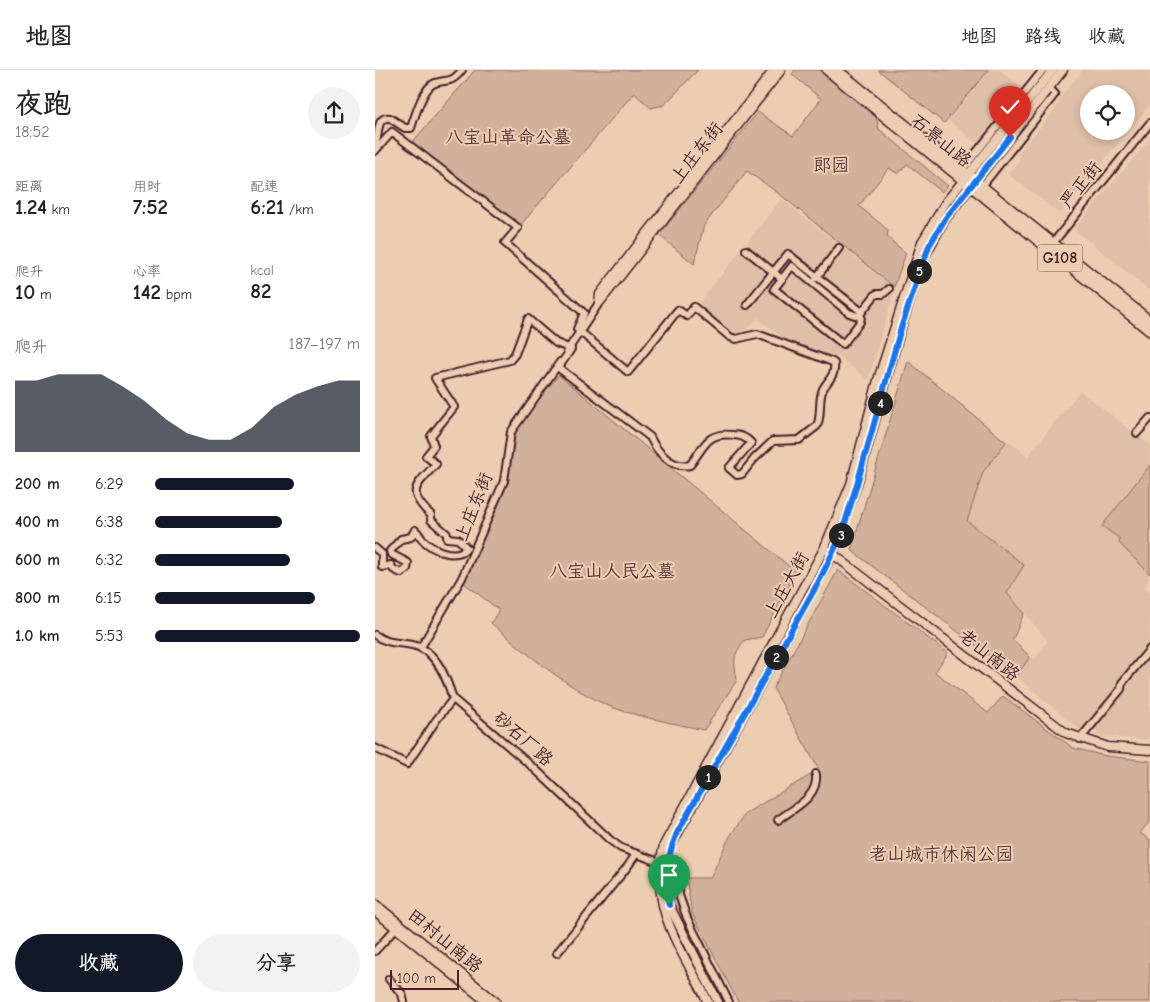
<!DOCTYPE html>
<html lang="zh">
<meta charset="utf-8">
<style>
:root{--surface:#fff;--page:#f2f2f2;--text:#222;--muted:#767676;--line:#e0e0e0;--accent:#111827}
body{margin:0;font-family:"Comic Neue","LXGW WenKai TC",sans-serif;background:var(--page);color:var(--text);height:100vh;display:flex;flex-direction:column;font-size:19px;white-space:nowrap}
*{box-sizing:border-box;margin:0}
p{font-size:16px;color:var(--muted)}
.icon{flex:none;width:28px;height:28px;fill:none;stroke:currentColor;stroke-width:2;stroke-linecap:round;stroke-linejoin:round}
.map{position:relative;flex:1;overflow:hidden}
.panel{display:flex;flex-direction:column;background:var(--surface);width:375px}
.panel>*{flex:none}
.fabs{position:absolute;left:705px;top:15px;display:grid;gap:10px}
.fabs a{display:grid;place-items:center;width:55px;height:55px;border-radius:50%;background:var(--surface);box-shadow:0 2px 8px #0003;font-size:25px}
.scale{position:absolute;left:15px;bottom:12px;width:69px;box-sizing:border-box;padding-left:5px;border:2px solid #4a1f2b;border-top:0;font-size:14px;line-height:18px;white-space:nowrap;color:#4a1f2b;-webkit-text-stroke:4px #ebceb2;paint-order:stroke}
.pin{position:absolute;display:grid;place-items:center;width:42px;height:42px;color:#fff;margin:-51px -21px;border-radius:50% 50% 50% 0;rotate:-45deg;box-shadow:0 0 5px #0007}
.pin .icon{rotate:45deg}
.km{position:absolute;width:25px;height:25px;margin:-12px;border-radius:50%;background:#222;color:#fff;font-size:14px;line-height:25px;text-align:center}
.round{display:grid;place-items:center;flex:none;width:52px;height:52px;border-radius:26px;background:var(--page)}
.head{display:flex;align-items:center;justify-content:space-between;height:85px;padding:0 15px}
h1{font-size:28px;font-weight:800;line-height:38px}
.metrics{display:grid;grid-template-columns:repeat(3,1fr);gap:8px;height:85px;padding:5px 15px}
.metrics div{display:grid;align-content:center}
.metrics b{font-size:21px;font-weight:800}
.metrics small{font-size:14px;font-weight:400}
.metrics p{font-size:14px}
.chart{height:140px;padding:10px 15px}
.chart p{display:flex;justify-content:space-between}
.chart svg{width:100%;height:90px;margin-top:5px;fill:var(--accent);opacity:.7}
.primary-button{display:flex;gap:10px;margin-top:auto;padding:10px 15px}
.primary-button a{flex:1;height:58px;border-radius:30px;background:var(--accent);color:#fff;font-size:20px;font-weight:800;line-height:58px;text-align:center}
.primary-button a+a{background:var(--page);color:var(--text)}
ul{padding:0 15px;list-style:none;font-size:16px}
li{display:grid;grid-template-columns:80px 60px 1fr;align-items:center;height:38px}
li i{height:12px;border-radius:6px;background:var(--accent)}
header{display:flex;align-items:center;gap:30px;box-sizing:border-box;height:70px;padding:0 25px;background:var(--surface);border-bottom:1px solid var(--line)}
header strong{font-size:24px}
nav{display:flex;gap:28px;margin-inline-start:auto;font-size:18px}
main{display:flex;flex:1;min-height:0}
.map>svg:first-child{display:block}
</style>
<header>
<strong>地图</strong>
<nav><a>地图</a><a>路线</a><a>收藏</a></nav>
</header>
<main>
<section class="panel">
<div class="head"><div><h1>夜跑</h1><p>18:52</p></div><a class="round"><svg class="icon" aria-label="share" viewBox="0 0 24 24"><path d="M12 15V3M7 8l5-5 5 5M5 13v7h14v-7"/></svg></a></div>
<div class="metrics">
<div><p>距离</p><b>1.24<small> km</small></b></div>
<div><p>用时</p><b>7:52</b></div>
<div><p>配速</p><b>6:21<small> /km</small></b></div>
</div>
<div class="metrics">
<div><p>爬升</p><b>10<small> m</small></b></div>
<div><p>心率</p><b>142<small> bpm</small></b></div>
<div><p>kcal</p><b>82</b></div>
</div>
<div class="chart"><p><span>爬升</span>187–197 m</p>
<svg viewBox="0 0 160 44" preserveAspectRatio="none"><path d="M0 44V9L10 9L20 6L30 6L40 6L50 12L60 19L70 28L80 35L90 38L100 38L110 32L120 22L130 16L140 12L150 9L160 9V44z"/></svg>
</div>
<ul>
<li><b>200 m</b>6:29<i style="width:68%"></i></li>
<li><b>400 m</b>6:38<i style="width:62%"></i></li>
<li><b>600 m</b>6:32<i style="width:66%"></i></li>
<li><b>800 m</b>6:15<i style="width:78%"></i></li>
<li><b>1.0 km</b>5:53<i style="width:100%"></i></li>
</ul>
<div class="primary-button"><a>收藏</a><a>分享</a></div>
</section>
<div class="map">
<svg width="775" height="932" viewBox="0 0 775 932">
<rect width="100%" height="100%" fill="#ebceb2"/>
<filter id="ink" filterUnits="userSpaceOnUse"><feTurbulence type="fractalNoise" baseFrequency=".02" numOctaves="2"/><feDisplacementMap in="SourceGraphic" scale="10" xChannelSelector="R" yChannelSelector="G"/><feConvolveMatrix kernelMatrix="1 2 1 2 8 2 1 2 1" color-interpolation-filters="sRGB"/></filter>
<g filter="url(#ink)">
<g fill="#debfa7" fill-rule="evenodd">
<path d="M616 0H625L646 17 602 73 573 50Z"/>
<path d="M708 0H775V35L685 144 633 104 645 89 642 85 681 38 688 24ZM714 24H751V61H714Z"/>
<path d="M775 69V221L699 159Z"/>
<path d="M406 129 520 219 493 310 463 285 459 290 409 269 383 248 363 268 322 236Z"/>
<path d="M705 321 775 375V395L727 456 745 469 744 473 775 504 770 519 775 523V666L771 670 724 666 711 655 706 661 641 606 655 587 660 589 673 571 632 523 592 451 608 402 631 372 634 371 653 386Z"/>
</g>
<g fill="#d0b29c" stroke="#8d6864">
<path d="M100 0H323L289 35 276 38 259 23 143 158 35 75Z"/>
<path d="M420 0H447L500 44 504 59 573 116 567 122 532 94 523 104 514 98 484 136 513 160 512 167 531 183 519 217 407 126 372 101 329 155 319 194 284 165 383 42 418 66 446 29 417 4Z"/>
<path d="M503 0H614L569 53Z"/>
<path d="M533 291 631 372 608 402 592 451 649 495 632 523 649 543 638 569 655 587 641 606 476 480Z"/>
<path d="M184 305 421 502 387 567 370 570C357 586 359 590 362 610L329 660C299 653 256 646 229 634 187 614 150 582 116 553L124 540 89 513 130 414 136 367 158 334Z"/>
<path d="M775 395V504L744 473 745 469 727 456Z"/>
<path d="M463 500 573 583 560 602 613 643 628 626 698 678 731 686 775 691V751L765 763 775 770V932H363L317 843 311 808H335L355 766 371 743 444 700 398 618Z"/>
</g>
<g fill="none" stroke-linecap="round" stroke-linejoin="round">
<defs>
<g id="minor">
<path d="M0 74C5 66 0 46 15 48L30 58H36C40 46 48 17 60 13 73 9 76 14 87 0"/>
<path d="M0 81 17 62 143 158 130 173 209 243 202 259 253 302 303 240 312 246 319 237 355 267 361 269 382 264 455 291 459 293C461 305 453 310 448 319 443 329 447 345 442 356L424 370 398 371 379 389 367 404 362 405 354 398 376 373C371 367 365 365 358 365 331 362 330 376 315 395 297 399 282 382 275 367L185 299 186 294 196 279 181 273 153 249 140 284 135 290 60 308 79 337 56 366 59 376 51 386 61 394C41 416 30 421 56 445V450L72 464V468L83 469 92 478C80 490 57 480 47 469 44 465 43 462 40 460L36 467 26 469 15 481 16 484 33 493 32 499 26 503 18 499 16 495 7 497V484L0 478"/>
<path d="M588 104V99L668 0"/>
<path d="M604 115H608L680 24 674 18"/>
<path d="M678 173 775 53"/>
<path d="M371 180 407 209"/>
<path d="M417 196 474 243 486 247 485 252 468 274 399 219Z"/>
<path d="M441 208 464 178"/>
<path d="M372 235 413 184 487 242"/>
<path d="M485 244 501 224H508L514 219"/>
<path d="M192 281 224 233"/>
<path d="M762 363 775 348"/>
<path d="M0 565C12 574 23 572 37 575 61 579 72 609 78 629"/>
<path d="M46 577 87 508 129 411 136 362 185 292"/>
<path d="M705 669 746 619 747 613 775 579"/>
<path d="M0 678 32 694 62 649 78 629 159 698 235 770 246 778 289 794"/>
<path d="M403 750C419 738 444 727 441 704"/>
<path d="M304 800V825L312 848 354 932"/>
<path d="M0 881 21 858"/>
<path d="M182 883 253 796 261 784"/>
<path d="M14 909 27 924 29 932"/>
</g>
<g id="major">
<path d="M399 0 225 224 224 233 406 0"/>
<path d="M454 481 691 663 733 677 775 680"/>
<path d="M0 834 121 932"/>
<path d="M0 841 112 932"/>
<path d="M333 932C306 877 273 839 289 775L449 479 476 414 503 310 547 172 571 132 678 0"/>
<path d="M343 932 294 835 291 807 295 777 458 483 482 414 526 258 547 191 570 149 688 0"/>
</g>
<g id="highway">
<path d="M452 0 775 261"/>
<path d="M462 0 775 251"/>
</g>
</defs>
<use href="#minor" stroke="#4a1f2b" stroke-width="10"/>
<use href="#major" stroke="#4a1f2b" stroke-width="11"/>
<use href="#highway" stroke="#4a1f2b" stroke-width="12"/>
<use href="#minor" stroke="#ebceb2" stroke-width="6"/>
<use href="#major" stroke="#ebceb2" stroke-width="8"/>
<use href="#highway" stroke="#ebceb2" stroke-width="9"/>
</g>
</g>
<g fill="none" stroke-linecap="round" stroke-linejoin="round" filter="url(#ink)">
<defs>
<path id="route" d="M294 835C289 810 292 786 302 763L443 513 466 466 482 414 526 258 554 176 570 149 635 67"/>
</defs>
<use href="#route" stroke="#fff" stroke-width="10"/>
<use href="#route" stroke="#1a73e8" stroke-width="6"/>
</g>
<g text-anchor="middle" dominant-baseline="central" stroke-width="4" stroke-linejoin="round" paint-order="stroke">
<rect fill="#ebceb2" stroke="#7a5454" stroke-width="1" x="662.5" y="174.5" width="45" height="27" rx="4"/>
<g font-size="16" font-weight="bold" fill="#4a1f2b">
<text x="685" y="188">G108</text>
</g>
<g font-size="18" fill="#5e353c" stroke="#ebceb2">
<text x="133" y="67">八宝山革命公墓</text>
<text x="456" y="95">郎园</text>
<text x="237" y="501">八宝山人民公墓</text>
<text x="566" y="784">老山城市休闲公园</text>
</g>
<g font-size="18" fill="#4a1f2b" stroke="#ebceb2">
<text transform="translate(566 71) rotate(39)">石景山路</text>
<text transform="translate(322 83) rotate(-52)">上庄东街</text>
<text transform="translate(706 115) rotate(-51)">严正街</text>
<text transform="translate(99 437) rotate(-68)">上庄东街</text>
<text transform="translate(412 515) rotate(-61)">上庄大街</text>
<text transform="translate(614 585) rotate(38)">老山南路</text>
<text transform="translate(148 669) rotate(41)">砂石厂路</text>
<text transform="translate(70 871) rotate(39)">田村山南路</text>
</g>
</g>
</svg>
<div class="fabs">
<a><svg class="icon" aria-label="locate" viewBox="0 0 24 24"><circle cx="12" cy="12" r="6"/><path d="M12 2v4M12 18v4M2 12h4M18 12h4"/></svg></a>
</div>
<div class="scale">100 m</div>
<div class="pin" style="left:294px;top:835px;background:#1e9e55"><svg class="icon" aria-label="arrive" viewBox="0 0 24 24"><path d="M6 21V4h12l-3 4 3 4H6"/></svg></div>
<div class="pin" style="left:635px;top:67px;background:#d93025"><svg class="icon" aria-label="check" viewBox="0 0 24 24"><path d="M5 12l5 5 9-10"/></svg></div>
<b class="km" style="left:333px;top:707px">1</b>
<b class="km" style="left:401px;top:587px">2</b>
<b class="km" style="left:466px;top:465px">3</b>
<b class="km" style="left:505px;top:333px">4</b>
<b class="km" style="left:544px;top:201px">5</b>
</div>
</main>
